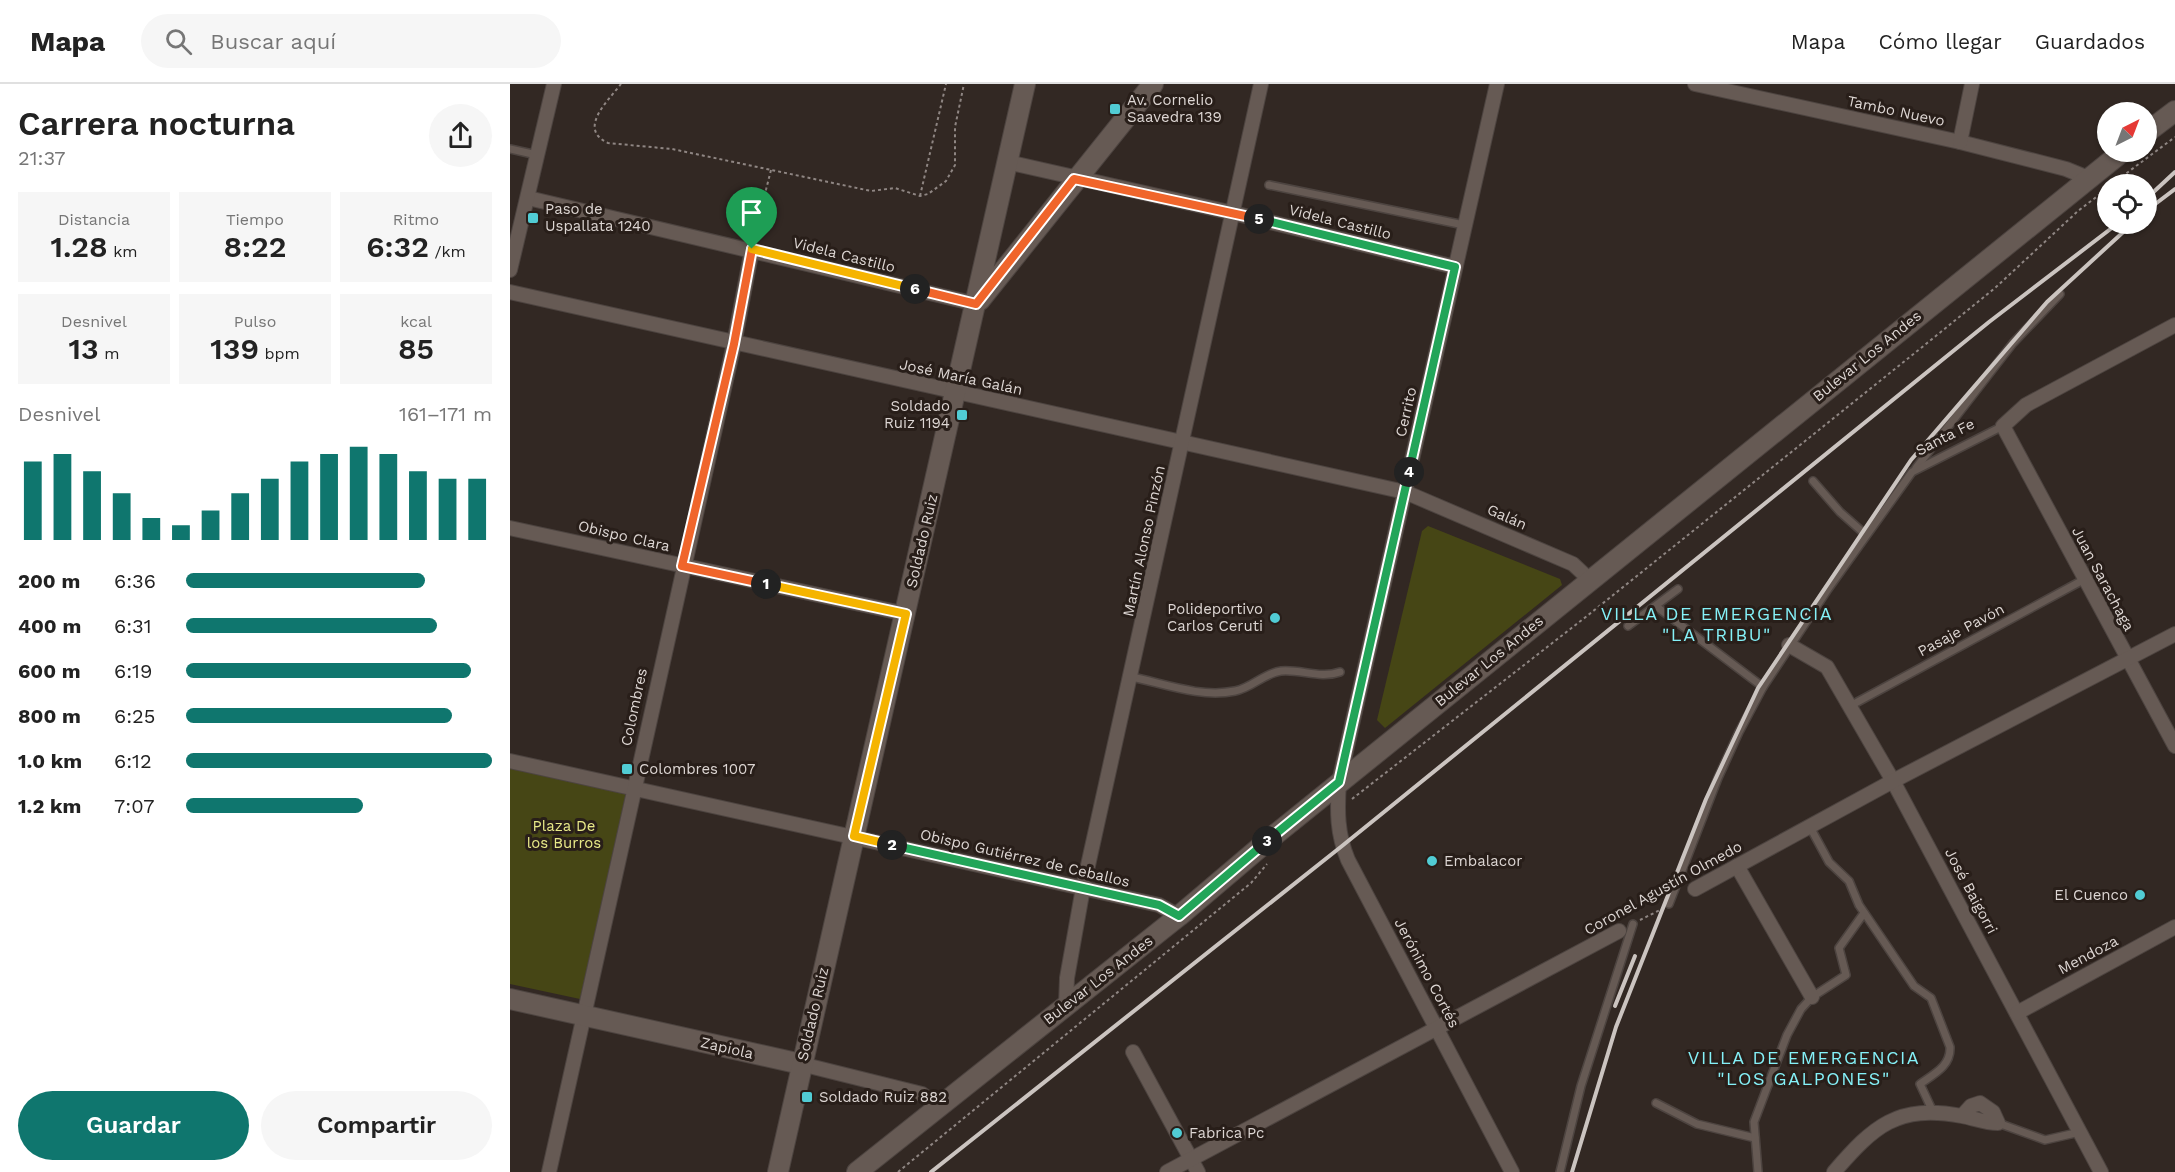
<!DOCTYPE html>
<html lang="es">
<meta charset="utf-8">
<style>
:root{--surface:#fff;--page:#f6f6f6;--text:#222;--muted:#767676;--line:#e0e0e0;--accent:#0f766e}
body{margin:0;font-family:"Work Sans",sans-serif;background:var(--page);color:var(--text);height:100vh;display:flex;flex-direction:column;font-size:22px;white-space:nowrap}
*{box-sizing:border-box;margin:0}
p{font-size:20px;color:var(--muted)}
.icon{flex:none;width:33px;height:33px;fill:none;stroke:currentColor;stroke-width:2;stroke-linecap:round;stroke-linejoin:round}
.map{position:relative;flex:1;overflow:hidden}
.sheet{display:flex;flex-direction:column;background:var(--surface);width:510px}
.sheet>*{flex:none}
.needle{width:39px;rotate:42deg}
.tools{position:absolute;left:1587px;top:18px;display:grid;gap:12px}
.tools a{display:grid;place-items:center;width:60px;height:60px;border-radius:50%;background:var(--surface);box-shadow:0 2px 4px #0004;font-size:30px}
.pin{position:absolute;display:grid;place-items:center;width:51px;height:51px;color:#fff;margin:-62px -26px;border-radius:50% 50% 50% 0;rotate:-45deg;box-shadow:0 0 6px #0007}
.pin .icon{rotate:45deg}
.km{position:absolute;width:30px;height:30px;margin:-15px;border-radius:50%;background:#222;color:#fff;font-size:16px;line-height:30px;text-align:center}
.round{display:grid;place-items:center;flex:none;width:63px;height:63px;border-radius:32px;background:var(--page)}
.summary{display:flex;align-items:center;justify-content:space-between;height:102px;padding:0 18px}
h1{font-size:33px;font-weight:600;line-height:45px}
.metrics{display:grid;grid-template-columns:repeat(3,1fr);gap:9px;height:102px;padding:6px 18px}
.metrics div{display:grid;align-content:center;border-radius:0px;background:var(--page);text-align:center}
.metrics b{font-size:30px;font-weight:600}
.metrics small{font-size:16px;font-weight:400}
.metrics p{font-size:16px}
.chart{height:168px;padding:12px 18px}
.chart p{display:flex;justify-content:space-between}
.chart svg{width:100%;height:108px;margin-top:6px;stroke:var(--accent);stroke-width:6}
.primary-button{display:flex;gap:12px;margin-top:auto;padding:12px 18px}
.primary-button a{flex:1;height:69px;border-radius:36px;background:var(--accent);color:#fff;font-size:24px;font-weight:600;line-height:69px;text-align:center}
.primary-button a+a{background:var(--page);color:var(--text)}
ul{padding:0 18px;list-style:none;font-size:20px}
li{display:grid;grid-template-columns:96px 72px 1fr;align-items:center;height:45px}
li i{height:15px;border-radius:8px;background:var(--accent)}
header{display:flex;align-items:center;gap:36px;box-sizing:border-box;height:84px;padding:0 30px;background:var(--surface);border-bottom:2px solid var(--line)}
header strong{font-size:28px}
nav{display:flex;gap:33px;margin-inline-start:auto;font-size:21px}
.search{width:420px;height:54px;background:var(--page);display:flex;align-items:center;gap:15px;box-sizing:border-box;padding:0 21px;border-radius:33px;color:var(--muted);font-size:22px}
main{display:flex;flex:1;min-height:0}
.map>svg:first-child{display:block}
</style>
<header>
<strong>Mapa</strong>
<div class="search"><svg class="icon" aria-label="search" viewBox="0 0 24 24"><circle cx="10" cy="10" r="6"/><path d="M15 15l6 6"/></svg>Buscar aquí</div>
<nav><a>Mapa</a><a>Cómo llegar</a><a>Guardados</a></nav>
</header>
<main>
<section class="sheet">
<div class="summary"><div><h1>Carrera nocturna</h1><p>21:37</p></div><a class="round"><svg class="icon" aria-label="share" viewBox="0 0 24 24"><path d="M12 15V3M7 8l5-5 5 5M5 13v7h14v-7"/></svg></a></div>
<div class="metrics">
<div><p>Distancia</p><b>1.28<small> km</small></b></div>
<div><p>Tiempo</p><b>8:22</b></div>
<div><p>Ritmo</p><b>6:32<small> /km</small></b></div>
</div>
<div class="metrics">
<div><p>Desnivel</p><b>13<small> m</small></b></div>
<div><p>Pulso</p><b>139<small> bpm</small></b></div>
<div><p>kcal</p><b>85</b></div>
</div>
<div class="chart"><p><span>Desnivel</span>161–171 m</p>
<svg viewBox="0 0 160 44" preserveAspectRatio="none"><path d="M5 44V12M15 44V9M25 44V16M35 44V25M45 44V35M55 44V38M65 44V32M75 44V25M85 44V19M95 44V12M105 44V9M115 44V6M125 44V9M135 44V16M145 44V19M155 44V19"/></svg>
</div>
<ul>
<li><b>200 m</b>6:36<i style="width:78%"></i></li>
<li><b>400 m</b>6:31<i style="width:82%"></i></li>
<li><b>600 m</b>6:19<i style="width:93%"></i></li>
<li><b>800 m</b>6:25<i style="width:87%"></i></li>
<li><b>1.0 km</b>6:12<i style="width:100%"></i></li>
<li><b>1.2 km</b>7:07<i style="width:58%"></i></li>
</ul>
<div class="primary-button"><a>Guardar</a><a>Compartir</a></div>
</section>
<div class="map">
<svg width="1665" height="1088" viewBox="0 0 1665 1088">
<rect width="100%" height="100%" fill="#322823"/>
<g fill="#464615">
<path d="M918 442 1050 495 1052 501 875 644 867 636 912 447Z"/>
<path d="M0 683 118 709 70 915 0 900Z"/>
</g>
<g fill="none" stroke-linecap="round" stroke-linejoin="round">
<defs>
<g id="lane">
<path d="M0 65 27 71"/>
<path d="M759 101 954 141"/>
<path d="M1406 384 1503 259 1550 210"/>
<path d="M1303 397 1330 428 1356 451"/>
<path d="M1147 523 1253 603"/>
<path d="M1118 542 1168 505"/>
<path d="M622 593C655 600 691 614 725 607 742 604 754 589 771 587 791 585 810 595 830 588"/>
<path d="M1340 622 1575 495"/>
<path d="M1300 743 1319 778 1339 797 1349 821 1404 902 1421 914 1440 963C1441 982 1424 990 1410 1000L1424 1030"/>
<path d="M1159 820 1208 694 1229 648 1253 603 1318 505 1402 388 1493 342"/>
<path d="M1146 1019 1187 1040 1245 1054"/>
<path d="M1488 1039 1535 1056 1570 1048"/>
<path d="M1050 1088 1071 1002 1123 840"/>
<path d="M1248 1088 1244 1038 1277 951 1291 925 1302 913 1336 891 1329 864 1354 829"/>
</g>
<g id="street">
<path d="M987 0 829 698C827 727 827 750 838 776L1002 1088"/>
<path d="M1185 0 1450 58 1556 85 1578 94"/>
<path d="M1450 58 1462 0"/>
<path d="M497 78 723 129 945 183"/>
<path d="M18 114 466 220"/>
<path d="M0 186 44 0"/>
<path d="M0 208 895 408 1063 480 1080 496"/>
<path d="M1665 241 1516 321 1493 342 1665 662"/>
<path d="M0 444 396 530"/>
<path d="M1279 561 1317 583 1383 697 1591 1088"/>
<path d="M0 677 649 821 669 832"/>
<path d="M1227 782 1302 913"/>
<path d="M1185 805 1383 697 1665 550"/>
<path d="M556 921 557 894 573 804 751 0"/>
<path d="M1507 929 1665 843"/>
<path d="M623 968 688 1088"/>
<path d="M291 980 412 1010 429 1023"/>
<path d="M39 1088 224 260 242 165"/>
<path d="M657 1088 1109 847"/>
<path d="M1324 1088C1364 1042 1387 1020 1452 1032 1464 1034 1474 1039 1488 1039L1483 1028 1470 1019 1461 1022 1452 1032"/>
</g>
<g id="secondary">
<path d="M1636 49 1665 27"/>
<path d="M470 216 643 0"/>
<path d="M0 915 291 980"/>
<path d="M268 1088 515 0"/>
<path d="M347 1088 669 832 761 754 1612 68"/>
</g>
</defs>
<use href="#lane" stroke="#4d4440" stroke-width="10"/>
<use href="#street" stroke="#4d4440" stroke-width="16"/>
<use href="#secondary" stroke="#4d4440" stroke-width="22"/>
<g stroke="#8f8683" stroke-width="2" stroke-dasharray="3 3" stroke-linecap="butt">
<path d="M111 0C98 17 67 45 98 59L162 65 361 107 385 104 410 112 418 110 436 97 445 81V43L454 0"/>
<path d="M1602 100 1665 53"/>
<path d="M410 112 436 0"/>
<path d="M244 153 261 86"/>
<path d="M842 715 1077 532 1411 264 1485 204 1568 127 1598 104"/>
<path d="M1130 836 1152 825"/>
<path d="M388 1088 741 799 757 780"/>
</g>
<use href="#lane" stroke="#665a54" stroke-width="7"/>
<use href="#street" stroke="#665a54" stroke-width="14"/>
<use href="#secondary" stroke="#665a54" stroke-width="20"/>
<g stroke="#cbc4c0" stroke-width="4">
<path d="M1636 115 1665 88"/>
<path d="M1636 127 1665 105"/>
<path d="M1105 922 1125 872"/>
<path d="M421 1088 832 762 1479 238 1607 140"/>
<path d="M1062 1088 1106 943 1196 715 1248 604 1401 376 1537 218 1622 140"/>
</g>
</g>
<g fill="none" stroke-linecap="round" stroke-linejoin="round">
<defs>
<path id="split-1" d="M242 165 224 260 172 482 256 500"/>
<path id="split-2" d="M256 500 396 530 344 752 382 761"/>
<path id="split-3" d="M382 761 649 821 669 832 757 757"/>
<path id="split-4" d="M757 757 829 698 899 388"/>
<path id="split-5" d="M749 135 945 183 899 388"/>
<path id="split-6" d="M405 205 466 220 564 95 749 135"/>
<path id="split-7" d="M242 165 405 205"/>
</defs>
<use href="#split-1" stroke="#fff" stroke-width="12"/>
<use href="#split-2" stroke="#fff" stroke-width="12"/>
<use href="#split-3" stroke="#fff" stroke-width="12"/>
<use href="#split-4" stroke="#fff" stroke-width="12"/>
<use href="#split-5" stroke="#fff" stroke-width="12"/>
<use href="#split-6" stroke="#fff" stroke-width="12"/>
<use href="#split-7" stroke="#fff" stroke-width="12"/>
<use href="#split-1" stroke="#f0652b" stroke-width="8"/>
<use href="#split-2" stroke="#f5b400" stroke-width="8"/>
<use href="#split-3" stroke="#22a559" stroke-width="8"/>
<use href="#split-4" stroke="#22a559" stroke-width="8"/>
<use href="#split-5" stroke="#22a559" stroke-width="8"/>
<use href="#split-6" stroke="#f0652b" stroke-width="8"/>
<use href="#split-7" stroke="#f5b400" stroke-width="8"/>
</g>
<g fill="#51ccd4" stroke="#281e19" stroke-width="2">
<rect x="599" y="19" width="12" height="12" rx="3"/>
<rect x="17" y="128" width="12" height="12" rx="3"/>
<rect x="446" y="325" width="12" height="12" rx="3"/>
<circle cx="765" cy="534" r="6"/>
<rect x="111" y="679" width="12" height="12" rx="3"/>
<circle cx="922" cy="777" r="6"/>
<circle cx="1630" cy="811" r="6"/>
<rect x="291" y="1007" width="12" height="12" rx="3"/>
<circle cx="667" cy="1049" r="6"/>
</g>
<g text-anchor="middle" dominant-baseline="central" stroke-width="6" stroke-linejoin="round" paint-order="stroke">
<g font-size="15" fill="#ddd6d3" stroke="#281e19" text-anchor="start">
<text x="617" y="16">Av. Cornelio<tspan x="617" dy="17">Saavedra 139</tspan></text>
<text x="35" y="125">Paso de<tspan x="35" dy="17">Uspallata 1240</tspan></text>
<text x="440" y="322" text-anchor="end">Soldado<tspan x="440" dy="17">Ruiz 1194</tspan></text>
<text x="753" y="525" text-anchor="end">Polideportivo<tspan x="753" dy="17">Carlos Ceruti</tspan></text>
<text x="129" y="685">Colombres 1007</text>
<text x="934" y="777">Embalacor</text>
<text x="1618" y="811" text-anchor="end">El Cuenco</text>
<text x="309" y="1013">Soldado Ruiz 882</text>
<text x="679" y="1049">Fabrica Pc</text>
</g>
<g font-size="15" fill="#ddd6d3" stroke="#281e19">
<text transform="translate(1386 27) rotate(12)">Tambo Nuevo</text>
<text transform="translate(830 138) rotate(14)">Videla Castillo</text>
<text transform="translate(334 171) rotate(14)">Videla Castillo</text>
<text transform="translate(1357 272) rotate(-39)">Bulevar Los Andes</text>
<text transform="translate(451 293) rotate(12)">José María Galán</text>
<text transform="translate(896 328) rotate(-77)">Cerrito</text>
<text transform="translate(1435 353) rotate(-27)">Santa Fe</text>
<text transform="translate(997 433) rotate(24)">Galán</text>
<text transform="translate(114 452) rotate(13)">Obispo Clara</text>
<text transform="translate(412 457) rotate(-77)">Soldado Ruiz</text>
<text transform="translate(634 457) rotate(-78)">Martín Alonso Pinzón</text>
<text transform="translate(1593 495) rotate(62)">Juan Sarachaga</text>
<text transform="translate(1451 546) rotate(-28)">Pasaje Pavón</text>
<text transform="translate(979 577) rotate(-39)">Bulevar Los Andes</text>
<text transform="translate(124 623) rotate(-78)">Colombres</text>
<text transform="translate(515 774) rotate(13)">Obispo Gutiérrez de Ceballos</text>
<text transform="translate(1153 804) rotate(-29)">Coronel Agustín Olmedo</text>
<text transform="translate(1461 807) rotate(62)">José Baigorri</text>
<text transform="translate(1578 871) rotate(-28)">Mendoza</text>
<text transform="translate(917 889) rotate(62)">Jerónimo Cortés</text>
<text transform="translate(588 896) rotate(-38)">Bulevar Los Andes</text>
<text transform="translate(303 930) rotate(-77)">Soldado Ruiz</text>
<text transform="translate(217 964) rotate(13)">Zapiola</text>
</g>
<g font-size="15" fill="#e9ea88" stroke="#281e19">
<text x="54" y="742">Plaza De<tspan x="54" dy="17">los Burros</tspan></text>
</g>
<g font-size="18" letter-spacing="1.5" fill="#85f1f8" stroke="#281e19">
<text x="1207" y="529">VILLA DE EMERGENCIA<tspan x="1207" dy="21">"LA TRIBU"</tspan></text>
<text x="1294" y="973">VILLA DE EMERGENCIA<tspan x="1294" dy="21">"LOS GALPONES"</tspan></text>
</g>
</g>
</svg>
<div class="tools">
<a><svg class="needle" viewBox="-14 -14 28 28"><path d="M0-13l5 13h-10z" fill="#e53935"/><path d="M0 13l5-13h-10z" fill="#767676"/></svg></a>
<a><svg class="icon" aria-label="locate" viewBox="0 0 24 24"><circle cx="12" cy="12" r="6"/><path d="M12 2v4M12 18v4M2 12h4M18 12h4"/></svg></a>
</div>
<div class="pin" style="left:242px;top:165px;background:#1e9e55"><svg class="icon" aria-label="arrive" viewBox="0 0 24 24"><path d="M6 21V4h12l-3 4 3 4H6"/></svg></div>
<b class="km" style="left:256px;top:500px">1</b>
<b class="km" style="left:382px;top:761px">2</b>
<b class="km" style="left:757px;top:757px">3</b>
<b class="km" style="left:899px;top:388px">4</b>
<b class="km" style="left:749px;top:135px">5</b>
<b class="km" style="left:405px;top:205px">6</b>
</div>
</main>
